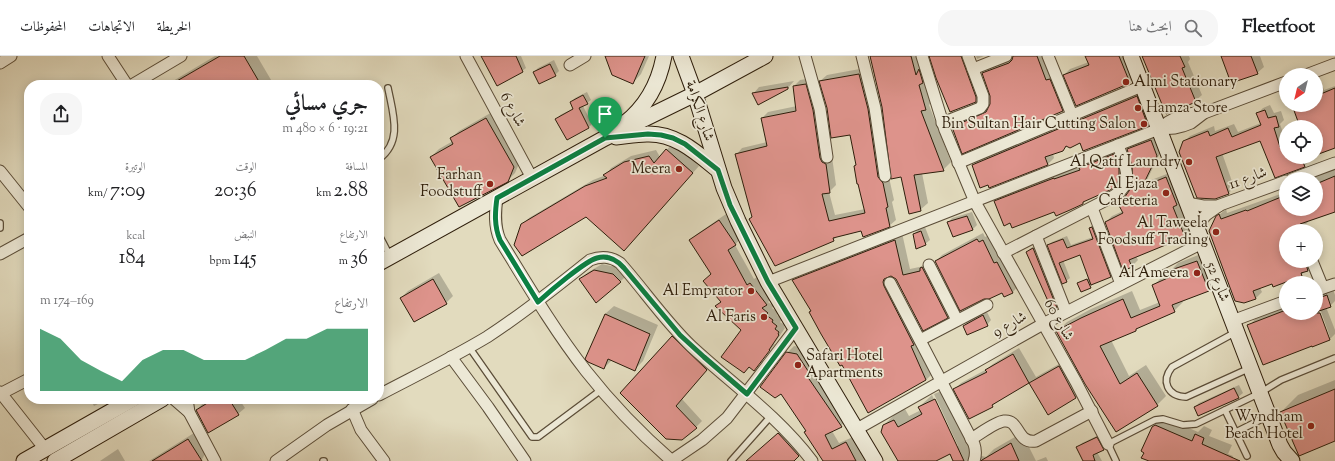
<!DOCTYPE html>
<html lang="ar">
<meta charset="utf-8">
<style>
:root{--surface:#fff;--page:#f6f6f6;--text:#202124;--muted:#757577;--line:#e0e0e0;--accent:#0b8043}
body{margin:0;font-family:"Sorts Mill Goudy",Amiri,serif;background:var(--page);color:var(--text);direction:rtl;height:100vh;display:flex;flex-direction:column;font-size:15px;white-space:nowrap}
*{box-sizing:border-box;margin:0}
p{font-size:13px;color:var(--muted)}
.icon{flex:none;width:22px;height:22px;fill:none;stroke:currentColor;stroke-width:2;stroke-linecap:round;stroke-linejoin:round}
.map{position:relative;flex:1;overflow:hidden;direction:ltr}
.details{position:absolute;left:24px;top:24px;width:360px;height:324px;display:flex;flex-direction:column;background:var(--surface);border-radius:16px;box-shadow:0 2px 10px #0003;direction:rtl}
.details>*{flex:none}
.needle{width:26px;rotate:215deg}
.tools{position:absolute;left:1279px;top:12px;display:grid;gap:8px}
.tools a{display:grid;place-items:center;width:44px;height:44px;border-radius:50%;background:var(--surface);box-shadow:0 2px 10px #0003;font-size:20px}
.pin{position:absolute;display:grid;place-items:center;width:34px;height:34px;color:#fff;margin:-41px -17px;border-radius:50% 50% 50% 0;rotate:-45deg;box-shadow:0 0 4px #0007}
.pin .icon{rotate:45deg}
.round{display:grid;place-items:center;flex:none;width:42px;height:42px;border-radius:16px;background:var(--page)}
.head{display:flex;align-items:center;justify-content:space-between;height:68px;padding:0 16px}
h1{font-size:22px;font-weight:600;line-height:30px}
.stats{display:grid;grid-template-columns:repeat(3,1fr);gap:6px;height:68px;padding:4px 16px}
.stats div{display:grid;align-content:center}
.stats b{font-size:20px;font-weight:600}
.stats small{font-size:11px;font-weight:400}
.stats p{font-size:11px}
.chart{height:112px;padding:8px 16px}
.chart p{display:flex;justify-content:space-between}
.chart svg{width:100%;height:72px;margin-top:4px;fill:var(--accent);opacity:.7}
header{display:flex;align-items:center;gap:24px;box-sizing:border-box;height:56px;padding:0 20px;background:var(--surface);border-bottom:1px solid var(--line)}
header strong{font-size:19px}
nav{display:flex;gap:22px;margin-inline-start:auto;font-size:14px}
.search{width:280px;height:36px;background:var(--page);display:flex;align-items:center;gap:10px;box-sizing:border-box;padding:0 14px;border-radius:16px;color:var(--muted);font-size:15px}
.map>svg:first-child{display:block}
</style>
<header>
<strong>Fleetfoot</strong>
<div class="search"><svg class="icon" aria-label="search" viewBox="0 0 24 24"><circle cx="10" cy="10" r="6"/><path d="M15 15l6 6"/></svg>ابحث هنا</div>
<nav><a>الخريطة</a><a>الاتجاهات</a><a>المحفوظات</a></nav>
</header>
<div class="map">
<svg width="1335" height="405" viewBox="0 0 1335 405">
<rect width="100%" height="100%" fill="#e2dbbe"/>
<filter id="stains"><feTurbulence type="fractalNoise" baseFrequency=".005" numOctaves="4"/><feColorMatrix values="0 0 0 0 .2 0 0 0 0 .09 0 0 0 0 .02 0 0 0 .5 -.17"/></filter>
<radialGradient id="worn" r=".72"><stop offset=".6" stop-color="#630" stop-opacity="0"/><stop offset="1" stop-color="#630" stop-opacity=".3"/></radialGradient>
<g fill="#0003" fill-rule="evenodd">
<path d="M215 0H257L274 29H168L173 25Z"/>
<path d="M483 0H521L526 12 522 15Z"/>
<path d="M606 0H649L641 18 633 27Z"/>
<path d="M871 0H920L933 45 929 49 951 106 943 114 922 117 928 147 920 154 902 120 883 51Z"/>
<path d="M930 0H968L981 39 975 45Z"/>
<path d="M976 0H984L977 3Z"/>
<path d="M1014 0H1044L1068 49 1062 55 953 71 959 65 989 52 991 49V40L983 17 989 12 1014 2Z"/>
<path d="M1086 0H1127L1135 21 1129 27 1064 19 1070 13 1089 6Z"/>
<path d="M1143 0H1189L1190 3 1188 6 1202 39 1195 45Z"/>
<path d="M1221 0H1260L1264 11 1257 17 1232 26Z"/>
<path d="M554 4 559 15 555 19 534 16 538 12Z"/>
<path d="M865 12 894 144 892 146 896 164 889 170 861 174 838 180 833 184 753 160 736 99 742 92 767 86 762 62 768 56 797 50 794 30 800 24 812 22 832 101 836 129 829 136 835 159 865 153 851 78 828 52 820 25 827 19Z"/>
<path d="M1319 21 1324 34 1335 30V89L1316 98V71H1300L1299 68 1300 67 1293 49H1316V22Z"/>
<path d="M794 25 788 32 753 38 759 31Z"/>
<path d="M1143 34 1154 63 1148 69 1067 90 1063 94 1053 98 1054 102 1048 108 990 131 973 109 979 103Z"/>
<path d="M587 36 591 44 583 50 592 68 589 71 567 82 557 63 560 59 574 52 571 46 575 42Z"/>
<path d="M1270 49 1274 57 1281 55 1284 64 1280 68 1286 86V101H1300L1303 108H1305L1302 101H1309L1310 104 1304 110 1291 115 1260 84 1222 97 1234 131 1229 137 1215 142 1184 86 1190 80 1214 70 1215 75 1234 68 1238 76 1261 67 1257 58 1263 52Z"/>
<path d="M494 55 521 103 515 117 507 125 431 101 439 93 453 85 451 82 459 75Z"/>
<path d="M1157 78 1162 93 1146 126 1172 116 1190 174 1184 180 1136 200 1138 204 1132 210 1106 166 1112 160 1123 155 1119 146 1129 137 1134 125 1133 110 1128 93 1134 87Z"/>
<path d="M673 87 699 110 631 187 586 160 522 169 529 162 593 124 606 119 611 112 631 100 656 94 660 101Z"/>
<path d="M1120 92 1125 116 1121 123 1114 130 1087 143 1083 147 1011 166 996 145 1002 139 1083 109 1087 105Z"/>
<path d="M1335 111V154L1307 164 1308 166 1301 173 1302 175H1286V205H1313L1314 207 1301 219 1260 232 1262 236 1256 242 1217 161 1226 153 1227 157 1286 136V153H1316V123H1303Z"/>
<path d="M972 156 977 169 973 173 953 179 948 167 952 162Z"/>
<path d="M726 158 741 182 735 189 754 223 757 221 772 242 768 246 774 250 772 252 779 257 777 259 783 263 780 266 785 269 784 271 785 272 774 288H775L760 307 754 314 750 311 744 316 743 274 717 250 722 245 712 217 690 184 697 178Z"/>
<path d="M1094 168 1114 217 1110 220 1091 227 1092 229 1090 231 1078 227 1089 222 1081 198 1063 204 1070 222 1066 225 1048 190 1052 186 1067 180 1071 189 1093 181 1090 172Z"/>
<path d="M925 171 930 184 925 188 914 178 918 174Z"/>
<path d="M902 177 910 213 924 210 928 206 954 254 947 261 889 218 890 223 933 317 926 324 812 255 793 224 800 217Z"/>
<path d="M983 177 985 181 989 179 1018 230 1013 236 1005 240 1002 235 936 205 942 199Z"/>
<path d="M1038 189 1060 247 1056 251 1027 196 1031 192Z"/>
<path d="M1206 196 1217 225 1208 234 1182 244 1183 246 1174 255 1141 269 1136 274 1111 284 1129 320 1146 309 1166 340 1157 349 1116 375 1058 275 1067 266 1091 253 1132 235 1140 254 1160 246 1153 230 1162 221 1170 217 1169 216 1178 207Z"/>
<path d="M602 208 620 212 627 219 620 226 581 223 587 217Z"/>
<path d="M439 217 453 240 446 247 401 242 408 235Z"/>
<path d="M1333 233 1335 239V245L1330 250 1326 251 1335 274V278L1330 283 1313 290 1249 270 1255 263 1286 251V257H1316V240ZM1317 250H1319L1330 281H1328Z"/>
<path d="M614 250 658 269 643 305 634 314 612 304 604 312 605 258Z"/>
<path d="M987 256 991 264 987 269 964 270 968 265Z"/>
<path d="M679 274 713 307 682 343 702 365 696 371 666 382 672 281Z"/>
<path d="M794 290 803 292 847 363 841 370 832 375 839 387 853 381 866 405H833L807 374 787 297Z"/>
<path d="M1019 292 1036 321 1066 304 1082 335 1076 341 1048 357 1030 326 999 344 992 350 955 333 961 327 987 313 993 308Z"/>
<path d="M1335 324V384L1281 356 1298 339Z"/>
<path d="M1239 329 1243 337 1238 341 1195 351 1199 347Z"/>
<path d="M946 333 979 402 982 400 986 401 994 393 1022 377 1036 405 1046 401 1048 405H955L951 397 934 405H899L884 369 895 358 905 353 909 360 921 354 919 351 932 339 956 390H958L934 338Z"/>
<path d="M90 343H108L94 350Z"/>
<path d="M211 343H239L245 352 238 358 197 354 203 347Z"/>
<path d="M1164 361 1198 376 1204 370 1212 374 1209 380 1232 389 1228 398 1233 400 1231 405H1151L1145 396 1152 371Z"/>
<path d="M785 371 805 393 793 405H747Z"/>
<path d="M194 377 206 395 203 402 200 405H149Z"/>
<path d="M1101 378 1107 388 1103 393 1097 396 1102 405H1084L1078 392 1082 387Z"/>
<path d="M118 393 125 405H100Z"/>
</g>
<g fill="#dd938b" stroke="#2e1e0b">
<path d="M220 0H244L261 29H170Z"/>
<path d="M481 0H516L523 16 497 30Z"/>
<path d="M605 0H645L633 28 612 19Z"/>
<path d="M870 0H911L916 19 919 13 923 27 919 29 926 54 921 55 944 115 914 119 921 155 909 158 901 121 891 123 882 51Z"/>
<path d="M929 0H961L976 41V46L950 56 936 22Z"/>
<path d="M1013 0H1037L1046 24 1050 23 1063 55 962 98 952 71 986 56 990 48V40L982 17 1009 7 1012 4Z"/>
<path d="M1085 0H1119L1130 27 1076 50 1063 19 1089 9Z"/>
<path d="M1142 0H1180L1185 11 1182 12 1196 46 1166 58Z"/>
<path d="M1221 0H1251L1258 18 1231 27Z"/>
<path d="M550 8 556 20 539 28 533 16Z"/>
<path d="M859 18 868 53 878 121 883 127 888 151 886 152 890 171 863 181 861 175 833 182 834 185 775 210 749 163 752 161 735 98 767 90 761 62 796 55 793 30 806 28 813 54 820 102 822 106 826 108 830 137 822 138 829 165 865 157 858 128H857L854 110 856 109 850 79 831 82 827 52 819 25Z"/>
<path d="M788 31V33L758 49 752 37Z"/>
<path d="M1335 32V92L1316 99V71H1300L1292 49H1316V40Z"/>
<path d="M583 39 588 48 579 52 589 72 567 84 555 63 573 53 570 46Z"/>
<path d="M1137 40 1148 70 1083 95 1080 87 1070 92 1066 90 1063 95 1045 101 1048 109 989 132 988 129 980 132 972 109Z"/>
<path d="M1265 54 1268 62 1276 60 1279 71 1274 72 1280 91 1286 89V101H1301L1305 111 1275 122 1260 85 1216 101 1229 138 1215 143 1197 142 1179 96 1183 85 1208 75 1210 80 1228 72 1232 81 1261 69 1256 57Z"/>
<path d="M486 62 514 111 508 126 459 151 430 101 453 88 450 82Z"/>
<path d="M1151 84 1157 100 1142 131 1166 121 1177 149 1173 151 1185 181 1129 204 1132 211 1123 215 1105 166 1123 157 1117 146 1124 142 1129 135 1133 127 1132 110 1127 93Z"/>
<path d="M666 93 693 117 624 195 586 161 522 200 514 189 521 168 585 130 607 122 603 119 624 106 649 100 654 107Z"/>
<path d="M1114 98 1119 113V123L1115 131 1108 135 1083 146V148L1070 154 1056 160 1054 156 1012 172 1010 167 1004 170 994 145 1054 122V123L1080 114 1079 112Z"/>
<path d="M1335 120V156L1300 168 1302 173 1297 175H1286V205H1305L1308 215 1301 217 1302 220 1273 231 1272 228 1253 235 1256 243 1244 247 1235 245 1209 175 1216 160 1219 158 1221 163 1246 154 1247 155 1286 139V153H1316V128Z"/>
<path d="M967 160 973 174 953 181 947 166Z"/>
<path d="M719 164 736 189 728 194 747 229 750 227 767 249 762 252 768 257 766 259 773 264 772 266 777 270 775 273 779 276 778 278 779 279 769 294H770L754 315 749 311 744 317 721 301 741 274 715 250 721 246 703 225 711 218 689 184Z"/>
<path d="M1092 171 1111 221 1091 229 1080 199 1059 207 1067 226 1062 228 1047 189 1063 183 1067 192 1093 183 1089 172Z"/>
<path d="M921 175 926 189 916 193 913 178Z"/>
<path d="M977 183 979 186 983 184 994 207 997 206 1013 237 1004 241 1002 237 989 243H984L960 255 935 205Z"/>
<path d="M895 184 903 219 920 215V212L922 211 948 262 923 275 896 223 891 220 884 223 883 226 884 230 914 289 911 290 926 324 868 357 842 309 840 310 821 278 809 256 811 255 792 224Z"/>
<path d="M1033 192 1057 252 1052 254 1026 196Z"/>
<path d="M1197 205 1209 235 1172 249 1175 256 1136 273V275L1100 290 1120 328 1137 317 1158 350 1116 376 1085 328 1056 275 1081 262 1123 243 1131 262 1160 250 1152 229 1170 221 1168 215Z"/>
<path d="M594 214 613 218 621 226 596 247 579 223Z"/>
<path d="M433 223 447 248 414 266 400 242Z"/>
<path d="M1087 223 1091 232 1081 236 1077 227Z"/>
<path d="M1327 239 1331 251 1316 256V243Z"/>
<path d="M1286 254V257H1320L1330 284 1312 291V290L1263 309 1247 269Z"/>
<path d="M605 258 650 278 635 315 608 303 604 313 588 306 585 303Z"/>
<path d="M983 259 988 270 967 279 963 270Z"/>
<path d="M672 280 707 314 676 350 697 372 682 384 666 383 620 337Z"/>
<path d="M786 296 797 298 810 318 807 320 842 371 825 379 832 393 846 386 856 405H823L804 376 806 375 781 338 775 342 760 331Z"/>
<path d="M1013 298 1029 327 992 349 993 351 969 363 953 333 987 316 985 314Z"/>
<path d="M1059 310 1076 342 1048 359 1029 327Z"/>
<path d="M1234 332 1239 342 1198 360 1194 351Z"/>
<path d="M1335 333V385L1299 400 1280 356Z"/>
<path d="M214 343H229L239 359 208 377 196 354Z"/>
<path d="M935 343 964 405H953L950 398 936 405H898L881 376 883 369 894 364 898 371 922 358 918 351Z"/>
<path d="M1155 369 1192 385 1195 378 1204 382 1202 388 1240 405H1149L1141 402 1144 397 1141 395 1152 371Z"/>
<path d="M778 377 799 400 794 405H746Z"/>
<path d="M1097 381 1104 394 1093 399 1095 405H1083L1076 391Z"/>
<path d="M188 383 202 405H152Z"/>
<path d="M1011 387 1019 405H981L982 404Z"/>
</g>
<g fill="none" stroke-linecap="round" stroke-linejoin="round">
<defs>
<g id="lane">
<path d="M379 103C403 85 393 58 388 32"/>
<path d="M0 167V172"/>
<path d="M379 179 390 200"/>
<path d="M1236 276 1172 311C1161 325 1167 340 1186 341L1250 312"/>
<path d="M469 291 532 381H538L601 334"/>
<path d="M1225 354 1247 400"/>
<path d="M1236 376 1268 360"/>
<path d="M323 405H324"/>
<path d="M731 405 771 360"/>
<path d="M1116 405 1108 388 1155 364 1163 363 1183 369 1196 368 1260 337 1281 324 1335 302"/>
</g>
<g id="street">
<path d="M108 0 127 29"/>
<path d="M466 0 532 122"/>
<path d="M805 0 820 53 827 101"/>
<path d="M862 0 875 52 885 120"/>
<path d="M922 0 945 74 975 146 1076 326 1108 388"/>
<path d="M1048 0 1072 59"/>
<path d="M0 7 11 0"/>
<path d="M570 9 585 0"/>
<path d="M973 13 1006 0"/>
<path d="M1306 19 1335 8"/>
<path d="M132 29 181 0"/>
<path d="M942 67 980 52 983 48V40L968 0"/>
<path d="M1159 73 1175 72 1183 70 1191 67 1204 57 1286 26"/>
<path d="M958 107 1142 30"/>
<path d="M0 115 29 151"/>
<path d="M1292 123 1335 107"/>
<path d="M497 142C495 156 494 170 500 184 527 228 554 274 586 315 612 348 641 378 672 405"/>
<path d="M1187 147 1203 150H1219"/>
<path d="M1092 152 1121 228"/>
<path d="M1196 171 1206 159 1220 149 1286 125"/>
<path d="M1036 180 1066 256"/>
<path d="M1003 197 1112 141C1136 128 1125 110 1118 89"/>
<path d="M0 198 29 182"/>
<path d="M1312 205 1323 232"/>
<path d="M929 209 957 264"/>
<path d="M768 226 1159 73C1172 61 1186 56 1204 57"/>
<path d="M890 227 974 388C976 394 976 399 974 405"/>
<path d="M1317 234 1335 228"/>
<path d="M1232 265 1286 245"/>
<path d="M920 284 987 249"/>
<path d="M451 301 488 351 525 405"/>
<path d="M0 336 45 393"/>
<path d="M0 338 29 323"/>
<path d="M379 339C415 320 452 302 487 281 523 258 556 231 590 204 601 200 610 200 620 207 644 234 665 265 691 290 732 328 778 360 812 405"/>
<path d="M174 343 189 356"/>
<path d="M187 343 189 356 215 405"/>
<path d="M352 353 361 374 384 405"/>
<path d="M857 373 1043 268 1202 187"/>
<path d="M971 383C980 378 995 366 1004 365 1020 363 1016 388 1036 385L1092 355"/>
<path d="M276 405 327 369 372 343"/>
<path d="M671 405 702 384 727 362 796 272"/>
</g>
<g id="secondary">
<path d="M681 0 695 38 724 132 738 165 768 226 875 405"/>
<path d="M1131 0 1260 337 1280 389 1284 396 1292 405"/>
<path d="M624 68C646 51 659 27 664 0"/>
<path d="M616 81C626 80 637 78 647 78 676 77 697 97 718 114"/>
<path d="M379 207 605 82 695 38 765 0"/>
<path d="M24 405 133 343"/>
<path d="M55 405 162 343"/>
</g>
</defs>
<use href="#lane" stroke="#5b4d38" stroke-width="8"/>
<use href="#street" stroke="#5b4d38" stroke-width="13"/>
<use href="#secondary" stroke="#2e1e0b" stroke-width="17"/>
<use href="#lane" stroke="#ece8d5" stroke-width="5.5"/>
<use href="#street" stroke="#ece8d5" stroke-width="11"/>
<use href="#secondary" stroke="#ece8d5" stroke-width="15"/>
</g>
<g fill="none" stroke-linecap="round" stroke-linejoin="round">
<defs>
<path id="route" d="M648 78 661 79 673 82 685 88 718 114 730 149 738 165 768 226 796 272 747 338 704 301 680 279 624 212C617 204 608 199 597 202 585 205 549 236 538 246L500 184C494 170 495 156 497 142L605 82Z"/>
</defs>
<use href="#route" stroke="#fff" stroke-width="8"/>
<use href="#route" stroke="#0b8043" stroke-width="5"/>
</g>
<g fill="#8f2418" stroke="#ece8d5" stroke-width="1.5">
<circle cx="1126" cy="26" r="4"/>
<circle cx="1138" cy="52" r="4"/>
<circle cx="1144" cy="68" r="4"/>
<circle cx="1189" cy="106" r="4"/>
<circle cx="679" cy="113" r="4"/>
<circle cx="490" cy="128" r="4"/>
<circle cx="1166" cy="137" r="4"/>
<circle cx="1216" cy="176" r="4"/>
<circle cx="1197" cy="217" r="4"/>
<circle cx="751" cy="235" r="4"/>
<circle cx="764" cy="261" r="4"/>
<circle cx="798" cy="309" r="4"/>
<circle cx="1311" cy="370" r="4"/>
</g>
<g text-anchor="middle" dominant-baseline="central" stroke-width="3.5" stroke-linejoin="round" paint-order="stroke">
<g font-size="15" fill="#2e1e0b" stroke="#ece8d5" text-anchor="end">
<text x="1134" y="26" text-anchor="start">Almi Stationary</text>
<text x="1146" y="52" text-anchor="start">Hamza Store</text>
<text x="1136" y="68">Bin Sultan Hair Cutting Salon</text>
<text x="1181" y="106">Al Qatif Laundry</text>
<text x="671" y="113">Meera</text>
<text x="482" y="119">Farhan<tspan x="482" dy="17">Foodstuff</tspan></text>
<text x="1158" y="128">Al Ejaza<tspan x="1158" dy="17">Cafeteria</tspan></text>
<text x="1208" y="167">Al Taweela<tspan x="1208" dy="17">Foodsuff Trading</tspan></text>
<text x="1189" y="217">Al Ameera</text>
<text x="743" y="235">Al Emprator</text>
<text x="756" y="261">Al Faris</text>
<text x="806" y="300" text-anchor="start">Safari Hotel<tspan x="806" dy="17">Apartments</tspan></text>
<text x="1303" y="361">Wyndham<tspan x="1303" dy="17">Beach Hotel</tspan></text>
</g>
<g font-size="15" fill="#2e1e0b" stroke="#ece8d5">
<text transform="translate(512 54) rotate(62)">شارع 6</text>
<text transform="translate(699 55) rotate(72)">شارع الكرامة</text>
<text transform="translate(1248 123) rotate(-20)">شارع 11</text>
<text transform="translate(1217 226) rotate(69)">شارع 52</text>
<text transform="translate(1058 264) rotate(61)">شارع 60</text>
<text transform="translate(1010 269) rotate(-30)">شارع 9</text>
</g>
</g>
<rect width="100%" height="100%" filter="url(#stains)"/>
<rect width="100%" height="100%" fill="url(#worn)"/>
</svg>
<div class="tools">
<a><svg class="needle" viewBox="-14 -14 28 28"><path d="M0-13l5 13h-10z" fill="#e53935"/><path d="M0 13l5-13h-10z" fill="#757577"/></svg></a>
<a><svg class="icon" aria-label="locate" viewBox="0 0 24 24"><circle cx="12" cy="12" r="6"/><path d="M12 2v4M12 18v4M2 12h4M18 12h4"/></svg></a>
<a><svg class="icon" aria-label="layers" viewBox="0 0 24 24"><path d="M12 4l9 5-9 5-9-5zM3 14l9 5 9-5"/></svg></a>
<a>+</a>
<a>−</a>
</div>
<div class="pin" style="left:605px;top:82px;background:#1e9e55"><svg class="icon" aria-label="arrive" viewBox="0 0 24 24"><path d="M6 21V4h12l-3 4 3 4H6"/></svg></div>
<section class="details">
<div class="head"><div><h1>جري مسائي</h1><p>19:21 · 6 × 480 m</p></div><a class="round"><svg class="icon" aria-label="share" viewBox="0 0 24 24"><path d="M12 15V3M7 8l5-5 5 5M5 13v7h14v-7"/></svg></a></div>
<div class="stats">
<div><p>المسافة</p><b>2.88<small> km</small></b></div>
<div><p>الوقت</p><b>20:36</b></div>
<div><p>الوتيرة</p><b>7:09<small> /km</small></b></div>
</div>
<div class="stats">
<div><p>الارتفاع</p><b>36<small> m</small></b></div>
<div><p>النبض</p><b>145<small> bpm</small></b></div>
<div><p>kcal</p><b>184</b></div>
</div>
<div class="chart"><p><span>الارتفاع</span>169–174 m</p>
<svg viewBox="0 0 160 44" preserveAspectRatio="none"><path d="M0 44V6L10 12L20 25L30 32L40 38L50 25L60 19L70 19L80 25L90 25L100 25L110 19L120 12L130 12L140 6L150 6L160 6V44z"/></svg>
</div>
</section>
</div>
